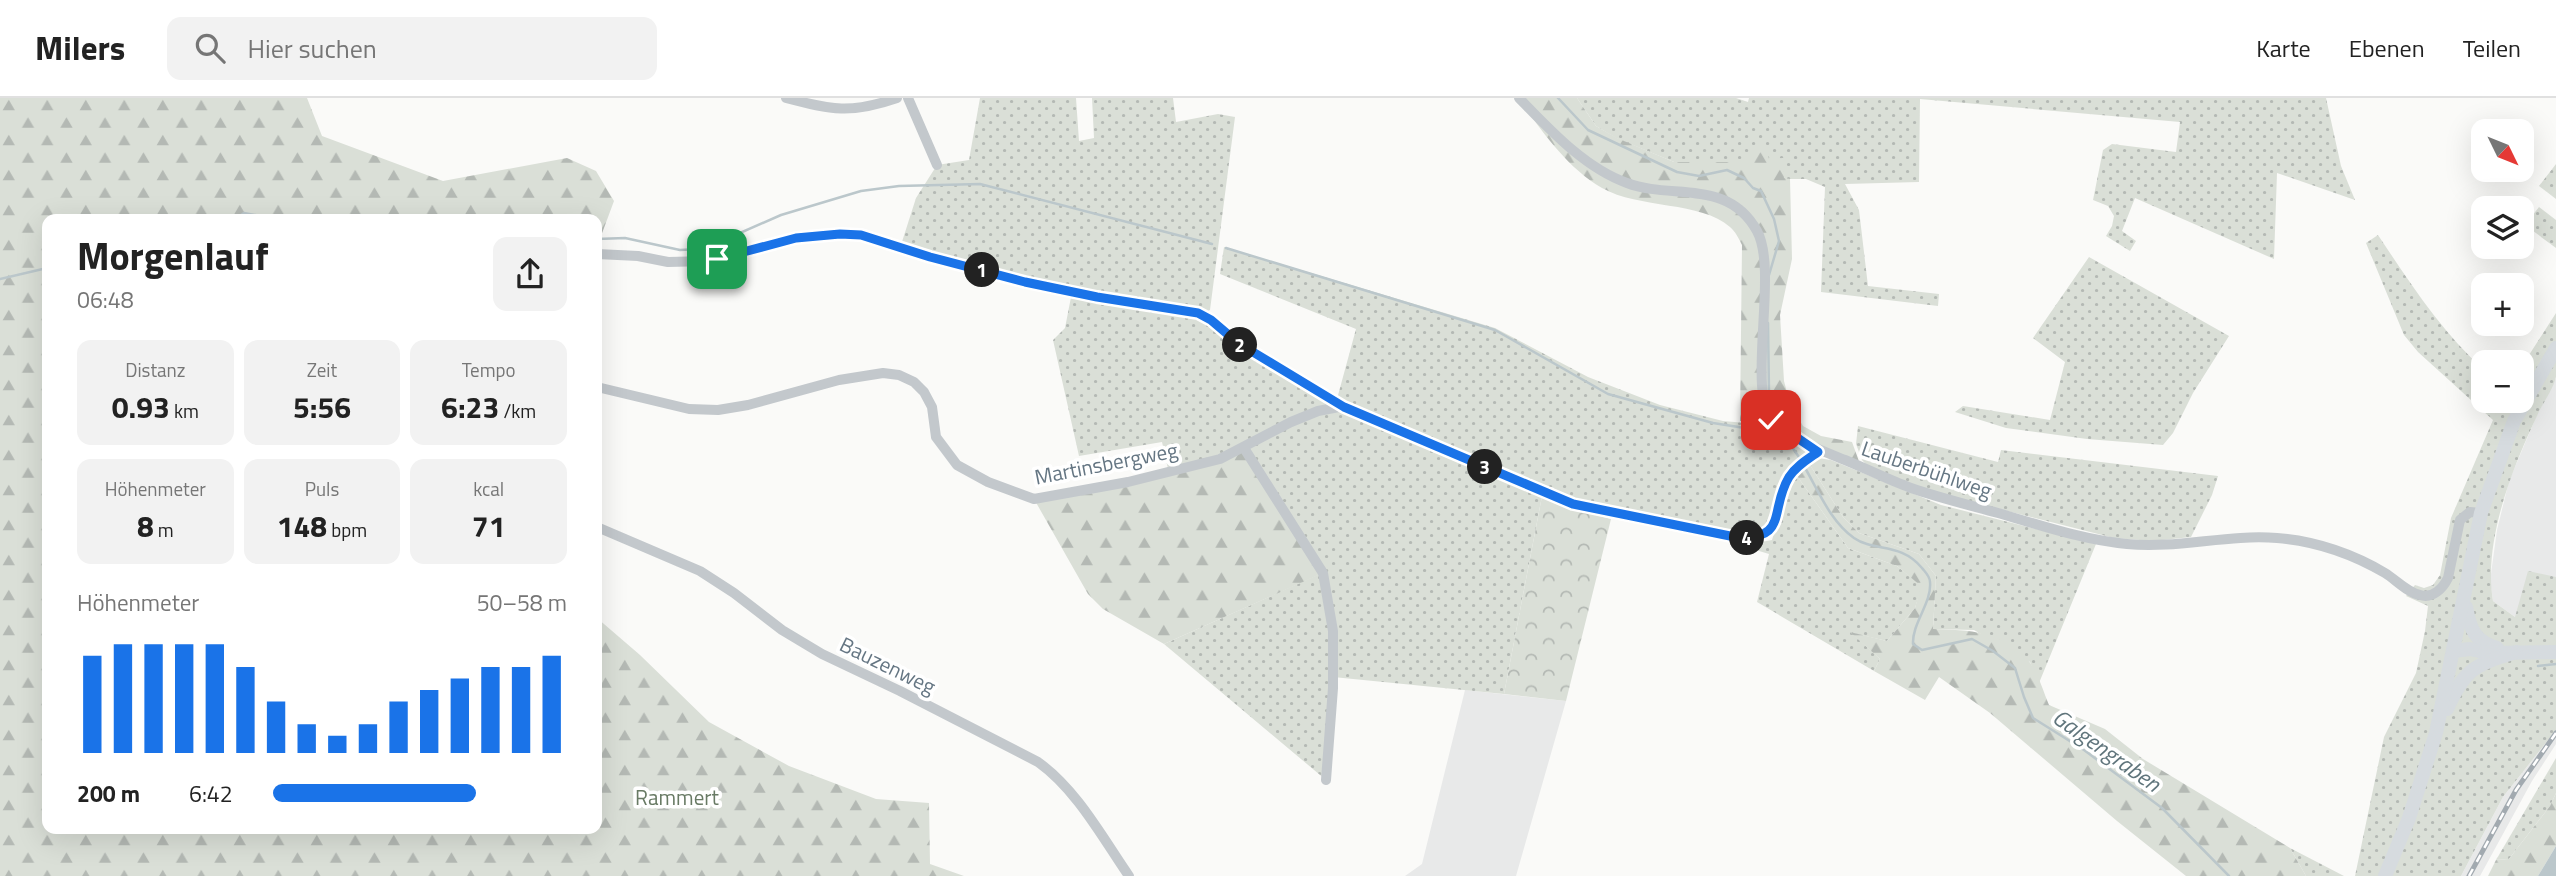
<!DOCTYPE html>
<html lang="de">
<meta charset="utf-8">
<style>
:root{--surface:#fff;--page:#f2f2f2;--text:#222;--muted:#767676;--line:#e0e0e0;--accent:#1a73e8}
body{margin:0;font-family:"Titillium Web",sans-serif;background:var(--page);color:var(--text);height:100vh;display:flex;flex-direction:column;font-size:26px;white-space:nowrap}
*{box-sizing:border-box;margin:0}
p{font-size:23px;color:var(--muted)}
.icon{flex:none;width:38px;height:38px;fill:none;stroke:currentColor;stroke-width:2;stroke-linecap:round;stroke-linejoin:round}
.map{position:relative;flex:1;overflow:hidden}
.details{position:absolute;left:42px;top:116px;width:560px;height:620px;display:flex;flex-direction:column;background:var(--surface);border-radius:14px;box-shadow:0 7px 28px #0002}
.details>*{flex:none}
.needle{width:46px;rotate:133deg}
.controls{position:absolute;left:2471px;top:21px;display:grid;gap:14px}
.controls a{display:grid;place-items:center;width:63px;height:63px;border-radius:14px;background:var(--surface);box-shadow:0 7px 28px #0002;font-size:35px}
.pin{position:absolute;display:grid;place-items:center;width:60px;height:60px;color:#fff;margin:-30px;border-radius:14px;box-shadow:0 4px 10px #0006}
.km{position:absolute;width:35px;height:35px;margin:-18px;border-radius:50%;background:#222;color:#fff;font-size:19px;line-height:35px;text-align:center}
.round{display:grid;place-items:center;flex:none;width:74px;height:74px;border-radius:14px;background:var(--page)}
.summary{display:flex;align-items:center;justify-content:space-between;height:119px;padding:0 35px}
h1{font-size:38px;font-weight:700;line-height:52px}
.figures{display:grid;grid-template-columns:repeat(3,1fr);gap:10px;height:119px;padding:7px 35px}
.figures div{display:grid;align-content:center;border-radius:14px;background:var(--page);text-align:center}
.figures b{font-size:30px;font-weight:700}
.figures small{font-size:19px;font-weight:400}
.figures p{font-size:19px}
.chart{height:196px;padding:14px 35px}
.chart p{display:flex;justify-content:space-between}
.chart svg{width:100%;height:126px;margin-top:7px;stroke:var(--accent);stroke-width:6}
ul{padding:0 35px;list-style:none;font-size:23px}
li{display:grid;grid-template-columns:112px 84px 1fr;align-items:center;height:52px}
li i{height:18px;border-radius:9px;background:var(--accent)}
header{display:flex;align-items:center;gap:42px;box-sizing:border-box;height:98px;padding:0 35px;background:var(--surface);border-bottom:2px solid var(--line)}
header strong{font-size:33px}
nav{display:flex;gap:38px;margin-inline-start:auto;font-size:24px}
.search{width:490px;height:63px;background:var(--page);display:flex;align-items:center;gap:18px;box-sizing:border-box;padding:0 24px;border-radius:14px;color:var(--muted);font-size:26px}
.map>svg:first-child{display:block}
</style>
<header>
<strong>Milers</strong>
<div class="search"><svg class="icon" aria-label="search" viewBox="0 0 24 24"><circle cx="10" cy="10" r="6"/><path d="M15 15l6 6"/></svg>Hier suchen</div>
<nav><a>Karte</a><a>Ebenen</a><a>Teilen</a></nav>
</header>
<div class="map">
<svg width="2556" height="778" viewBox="0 0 2556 778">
<defs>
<pattern id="grass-dots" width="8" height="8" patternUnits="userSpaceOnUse" patternTransform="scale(1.75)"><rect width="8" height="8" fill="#dadfd7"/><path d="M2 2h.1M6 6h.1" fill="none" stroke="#b4b9b4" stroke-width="1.8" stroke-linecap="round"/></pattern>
<pattern id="forest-firs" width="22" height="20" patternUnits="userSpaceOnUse" patternTransform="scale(1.75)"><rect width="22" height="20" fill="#dadfd7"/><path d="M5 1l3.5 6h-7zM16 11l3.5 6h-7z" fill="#b4b9b4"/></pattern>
<pattern id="park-crowns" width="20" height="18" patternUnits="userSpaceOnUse" patternTransform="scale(1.75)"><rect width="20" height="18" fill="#dadfd7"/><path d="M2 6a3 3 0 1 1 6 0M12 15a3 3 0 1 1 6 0" fill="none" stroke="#b4b9b4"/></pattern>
</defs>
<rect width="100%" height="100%" fill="#fafaf8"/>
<g fill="#e8e9e9">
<path d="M2556 280V533L2515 519 2493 503 2490 483 2497 432 2509 383 2537 317Z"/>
<path d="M1465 592 1566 603 1516 778H1405L1422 766Z"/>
<path d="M2556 632V646L2532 683 2480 778H2461L2503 699Z"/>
</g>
<g fill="url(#grass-dots)">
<path d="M980 0H1076L1079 43 1094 40 1092 0H1173L1176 24 1218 16 1235 19 1210 212 1200 215 1357 318 1542 398 1504 596 1333 579 1326 682 1164 546 1322 475 1169 375 1162 344 1079 358 1053 242 1065 230 1072 194 900 150 916 100 937 67 969 62Z"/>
<path d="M1577 0H1736L1748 4 1749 0H2326L2341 68 2355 102 2277 75 2274 161 2135 100 2122 133 2136 143 2130 153 2106 138 2112 128 2114 118 2108 108 2093 102 2103 52 2112 46 2176 54 2180 24 1920 1 1919 84 1845 86 1859 112 1868 188 1939 196 1938 208 1821 194 1825 89 1806 81H1784L1738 64H1674L1616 40 1596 28Z"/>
<path d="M2556 66V101L2539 88Z"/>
<path d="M2539 109 2556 122V150L2525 127Z"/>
<path d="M2378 137C2410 185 2441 233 2483 271V303H2522V268L2556 215C2556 234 2556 261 2556 279 2553 292 2542 306 2537 318 2512 371 2483 443 2493 503L2515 519 2528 473 2556 479V632L2503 699 2461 778H2355L2384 639 2416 575 2425 533 2428 508 2406 498 2415 487 2424 490 2433 487 2440 477 2451 420 2493 322 2418 254 2404 237 2366 145Z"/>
<path d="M1224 149 1495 230 1588 279 1660 307 1723 323 1769 327 1809 354V357L1796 367 1771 424 1760 436 1735 437 1574 405 1552 396 1554 390 1551 389 1549 393 1337 301 1356 231 1220 176Z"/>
<path d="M2089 159 2229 238 2193 295 2173 335 2163 347 2087 341 2006 330 1955 314 1963 308 2050 322 2065 264 2033 240Z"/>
<path d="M1858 328 1998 364 2001 352 2218 378 2212 397 2191 439 2153 443 2114 440 1912 389 1871 372 1862 362 1856 346Z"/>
<path d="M1818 360 1831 362 1941 407 2096 446 2039 585 2030 564 1974 532 1933 531 1936 478 1919 456 1859 435 1843 419 1808 364Z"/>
<path d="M1795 375 1848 450 1897 468 1922 488 1915 510 1887 543 1852 535 1880 561 1874 573 1757 504 1769 456 1706 437 1756 445 1772 442 1786 397Z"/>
<path d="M2556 660V695L2550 708 2509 761 2496 762Z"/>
<path d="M2290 750 2344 778H2306Z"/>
</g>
<g fill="url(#forest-firs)">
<path d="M0 0H307L322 38 443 83 567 60 596 73 614 103 601 138 597 141V121H47V730H597V520L640 557 709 624 789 668 876 701 929 705 930 766 964 778H0Z"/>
<path d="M1518 0H1577L1596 28 1617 40 1674 64H1738L1765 47 1769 61 1783 60 1784 80 1790 81 1792 161 1780 217 1784 283 1790 306 1803 328 1821 338 1852 344 1860 366C1829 353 1797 340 1771 318L1769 327 1740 323 1742 147C1739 141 1735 133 1730 129 1701 103 1639 111 1602 90 1566 69 1542 33 1518 0Z"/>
<path d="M1244 350 1323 475 1164 546 1103 511 1088 496 1034 401 1066 396Z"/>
<path d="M1808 364 1843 419 1859 435 1919 456 1936 478 1933 531C1967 532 2005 533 2028 562 2038 574 2043 593 2049 607L2105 631 2143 661 2290 750 2306 778H2186L2117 723 1990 615 1939 579 1925 602 1874 573 1880 561 1850 534 1887 543 1915 510 1921 488 1897 468 1848 450 1795 375Z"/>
<path d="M2556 695V748L2538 778H2488L2496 762 2509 761 2550 708Z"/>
</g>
<path fill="url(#park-crowns)" d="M1542 398 1572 411 1611 421 1566 603 1504 596Z"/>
<path fill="#bbc7cb" d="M2556 748V778H2538Z"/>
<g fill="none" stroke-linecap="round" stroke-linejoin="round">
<g stroke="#bbc7cb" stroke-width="2.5">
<path d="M1558 0 1588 32 1677 74 1699 78 1727 72 1744 80 1753 90 1761 93 1774 121 1779 143 1769 177"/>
<path d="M192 121H222"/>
<path d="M235 121 244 115 276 121"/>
<path d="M299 121H308"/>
<path d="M348 121 360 117 366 121"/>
<path d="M407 121 418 118 433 121"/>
<path d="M597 141 625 140 680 152 700 151"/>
<path d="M715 146 781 117 861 93 899 88 980 86 1212 146"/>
<path d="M1226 150 1495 232 1608 296 1713 325 1764 333"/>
<path d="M0 181 47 170"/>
<path d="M1768 225 1769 295 1773 310 1786 326V329"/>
<path d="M1773 334 1783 336"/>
<path d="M1785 339 1801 362"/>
<path d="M1804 368C1818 392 1830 423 1854 440 1874 454 1901 444 1922 470 1925 474 1930 478 1930 484 1932 505 1912 525 1913 546L1922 552 1972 541 1993 553 2015 570 2024 599 2033 620 2084 652 2162 710 2229 778"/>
<path d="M2538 568 2556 566"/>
</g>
<g stroke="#c3c8cc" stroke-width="10">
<path d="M786 0C832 12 851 16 897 0"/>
<path d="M908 0 937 67"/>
<path d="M1519 0C1550 32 1585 70 1627 85 1672 102 1728 80 1757 133 1780 175 1743 301 1776 327 1798 344 1820 352 1845 362 1867 371 1889 382 1911 390 1940 400 1969 407 1998 415 2040 427 2083 442 2127 446 2177 451 2227 436 2277 440 2315 443 2351 455 2385 475 2395 481 2408 495 2420 497 2433 501 2443 490 2448 480L2460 422 2470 414 2481 415"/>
<path d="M597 156 638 158 668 164 708 163 796 140 840 136 861 137 930 159 1025 184 1097 199 1198 215 1211 223 1238 245 1344 308 1573 406 1735 439C1789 443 1769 412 1789 379 1795 368 1808 361 1818 354"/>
<path d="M597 289 689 311 718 312 748 307 839 282 883 275 899 277 914 284 924 294 932 309 936 339 957 367 988 384 1034 401 1128 384 1220 361 1291 324 1318 313 1344 308"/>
<path d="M1244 350 1323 475 1333 533V590L1326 682"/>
<path d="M597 429 700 473 734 495 782 532 822 556 900 593 1038 664C1077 692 1102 739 1129 778"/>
</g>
<g stroke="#d6dbdf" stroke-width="14">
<path d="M2466 509C2470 531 2475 544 2497 550"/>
<path d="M2453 553 2470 551 2488 555 2556 554"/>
<path d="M2447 611C2465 570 2475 567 2516 554"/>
<path d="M2385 778 2409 720 2436 635 2481 415 2514 323 2556 250"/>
</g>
<defs>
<path id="rail" d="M2469 778 2516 692 2556 635"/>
</defs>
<use href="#rail" stroke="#a2aab0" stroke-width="5"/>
<use href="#rail" stroke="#fff" stroke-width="2.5" stroke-dasharray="8" stroke-linecap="butt"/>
</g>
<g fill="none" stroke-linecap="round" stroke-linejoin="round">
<defs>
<path id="route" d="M717 161 796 140 840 136 861 137 930 159 1025 184 1097 199 1198 215 1211 222 1238 245 1344 309 1573 406 1735 439C1789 443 1769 412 1789 379 1796 368 1808 361 1818 354L1771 322"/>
</defs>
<use href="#route" stroke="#fff" stroke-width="14"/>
<use href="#route" stroke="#1a73e8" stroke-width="9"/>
</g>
<g text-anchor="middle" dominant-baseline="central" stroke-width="7" stroke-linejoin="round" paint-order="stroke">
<g font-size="21" fill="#657683" stroke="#fff">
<text transform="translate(1106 365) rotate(-11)">Martinsbergweg</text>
<text transform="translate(1927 371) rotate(19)">Lauberbühlweg</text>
<text transform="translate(888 567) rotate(26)">Bauzenweg</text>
</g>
<g font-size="21" fill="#687a64" stroke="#fff">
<text x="677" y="699">Rammert</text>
</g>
<g font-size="23" font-style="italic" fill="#60757c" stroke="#fff">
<text transform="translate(2107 652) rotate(35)">Galgengraben</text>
</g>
</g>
</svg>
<div class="controls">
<a><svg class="needle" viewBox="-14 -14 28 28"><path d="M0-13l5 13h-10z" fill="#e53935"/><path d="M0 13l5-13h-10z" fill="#767676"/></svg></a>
<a><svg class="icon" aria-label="layers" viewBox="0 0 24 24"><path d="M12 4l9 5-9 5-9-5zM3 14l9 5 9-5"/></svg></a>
<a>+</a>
<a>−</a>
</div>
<div class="pin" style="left:717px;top:161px;background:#1e9e55"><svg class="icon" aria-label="arrive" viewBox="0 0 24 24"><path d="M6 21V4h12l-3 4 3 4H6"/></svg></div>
<div class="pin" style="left:1771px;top:322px;background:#d93025"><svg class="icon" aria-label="check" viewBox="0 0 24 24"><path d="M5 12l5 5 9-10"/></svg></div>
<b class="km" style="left:982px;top:172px">1</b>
<b class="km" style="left:1240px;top:247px">2</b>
<b class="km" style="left:1485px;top:369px">3</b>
<b class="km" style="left:1747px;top:440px">4</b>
<section class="details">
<div class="summary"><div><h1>Morgenlauf</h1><p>06:48</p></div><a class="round"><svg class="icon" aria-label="share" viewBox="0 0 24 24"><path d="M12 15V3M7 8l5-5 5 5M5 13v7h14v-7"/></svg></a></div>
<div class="figures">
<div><p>Distanz</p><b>0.93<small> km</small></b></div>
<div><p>Zeit</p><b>5:56</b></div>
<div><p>Tempo</p><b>6:23<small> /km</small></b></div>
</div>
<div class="figures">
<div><p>Höhenmeter</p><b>8<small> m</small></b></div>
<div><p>Puls</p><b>148<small> bpm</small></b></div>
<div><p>kcal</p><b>71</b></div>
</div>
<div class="chart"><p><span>Höhenmeter</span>50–58 m</p>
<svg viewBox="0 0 160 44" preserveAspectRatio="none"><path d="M5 44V10M15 44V6M25 44V6M35 44V6M45 44V6M55 44V14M65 44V26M75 44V34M85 44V38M95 44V34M105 44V26M115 44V22M125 44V18M135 44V14M145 44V14M155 44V10"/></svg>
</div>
<ul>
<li><b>200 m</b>6:42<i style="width:69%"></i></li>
</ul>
</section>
</div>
